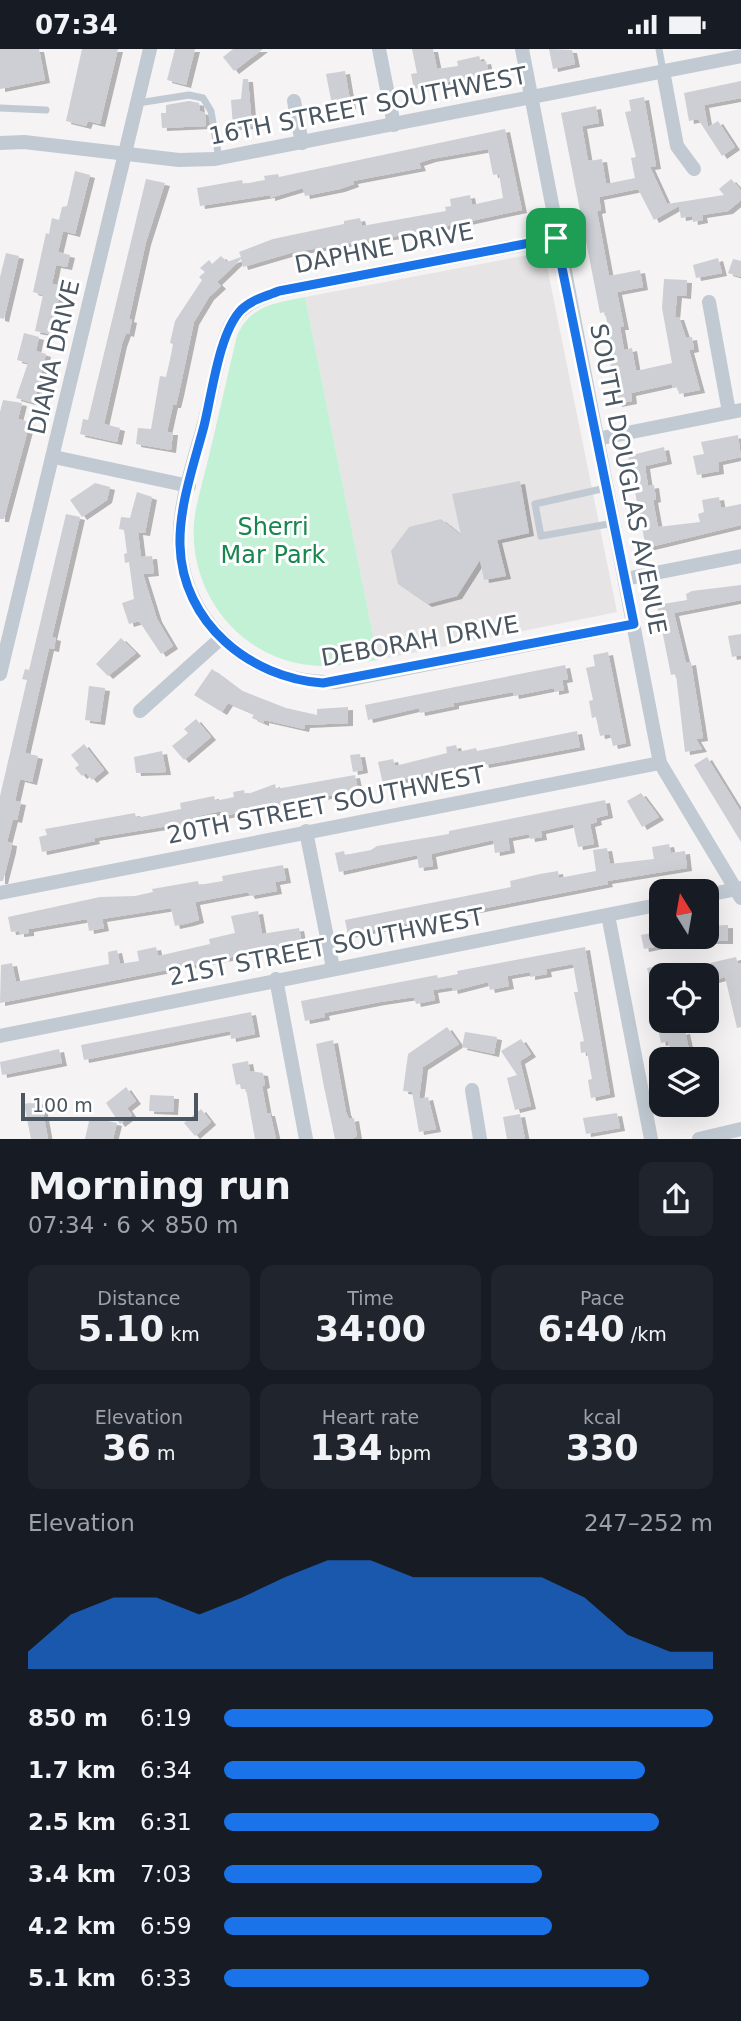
<!DOCTYPE html>
<meta charset="utf-8">
<style>
:root{--surface:#171b24;--page:#20242c;--text:#f1f3f6;--muted:#9ea1a6;--accent:#1a73e8}
body{margin:0;font-family:"DejaVu Sans",sans-serif;background:var(--page);color:var(--text);height:100vh;display:flex;flex-direction:column;font-size:26px;white-space:nowrap}
*{box-sizing:border-box;margin:0}
p{font-size:23px;color:var(--muted)}
.icon{flex:none;width:38px;height:38px;fill:none;stroke:currentColor;stroke-width:2;stroke-linecap:round;stroke-linejoin:round}
.map{position:relative;height:1090px;overflow:hidden}
.details{display:flex;flex-direction:column;background:var(--surface);flex:1}
.details>*{flex:none}
.needle{width:46px;rotate:349deg}
.fabs{position:absolute;left:649px;top:830px;display:grid;gap:14px}
.fabs a{display:grid;place-items:center;width:70px;height:70px;border-radius:14px;background:var(--surface);box-shadow:0 7px 28px #0002;font-size:35px}
.scale{position:absolute;left:21px;bottom:18px;width:177px;box-sizing:border-box;padding-left:7px;border:4px solid #4a5661;border-top:0;font-size:19px;line-height:24px;white-space:nowrap;color:#4a5661;-webkit-text-stroke:5px #fff;paint-order:stroke}
.pin{position:absolute;display:grid;place-items:center;width:60px;height:60px;color:#fff;margin:-30px;border-radius:14px;box-shadow:0 4px 10px #0006}
.round{display:grid;place-items:center;flex:none;width:74px;height:74px;border-radius:14px;background:var(--page)}
.summary{display:flex;align-items:center;justify-content:space-between;height:119px;padding:0 28px}
h1{font-size:38px;font-weight:700;line-height:52px}
.metrics{display:grid;grid-template-columns:repeat(3,1fr);gap:10px;height:119px;padding:7px 28px}
.metrics div{display:grid;align-content:center;border-radius:14px;background:var(--page);text-align:center}
.metrics b{font-size:35px;font-weight:700}
.metrics small{font-size:19px;font-weight:400}
.metrics p{font-size:19px}
.chart{height:196px;padding:14px 28px}
.chart p{display:flex;justify-content:space-between}
.chart svg{width:100%;height:126px;margin-top:7px;fill:var(--accent);opacity:.7}
ul{padding:0 28px;list-style:none;font-size:23px}
li{display:grid;grid-template-columns:112px 84px 1fr;align-items:center;height:52px}
li i{height:18px;border-radius:9px;background:var(--accent)}
.status{display:flex;justify-content:space-between;align-items:center;height:49px;padding:0 35px;background:var(--surface);direction:ltr}
.status svg{height:19px;fill:currentColor}
.map>svg:first-child{display:block}
</style>
<div class="status"><b>07:34</b><svg viewBox="0 0 49 12"><path d="M0 12V9h3v3zM5 12V6h3v6zM10 12V3h3v9zM15 12V0h3v12zM26 1h20v11H26zM47 4h2v5h-2z"/></svg></div>
<div class="map">
<svg width="741" height="1090" viewBox="0 0 741 1090">
<defs>
<filter id="shadow"><feDropShadow dx="5" dy="3" stdDeviation="0" flood-color="#0004"/></filter>
</defs>
<rect width="100%" height="100%" fill="#f5f3f3"/>
<path fill="#e6e4e5" d="M544 203 617 563 378 611 305 248Z"/>
<path fill="#c3f1d5" d="M305 248 378 611C356 614 332 619 309 616 239 608 189 544 194 474 196 453 203 432 208 411 218 370 227 328 237 287 250 256 276 254 305 248Z"/>
<g fill="#cdcfd5" filter="url(#shadow)">
<path d="M0 0H39L45 31 0 40Z"/>
<path d="M82 0H118L100 75 88 72 86 77 66 72Z"/>
<path d="M175 0H195L186 36 167 31Z"/>
<path d="M233 0H263L234 22 223 8Z"/>
<path d="M412 0H433L437 20 458 17 457 12 479 7 481 13 486 12 490 29 475 32 474 28 414 40 411 25 417 24Z"/>
<path d="M549 0 572 1 575 15 553 20Z"/>
<path d="M345 22 351 57 333 61 326 25Z"/>
<path d="M243 30H248L252 77 233 78 231 51 241 50Z"/>
<path d="M741 32V49L704 56 708 78 718 72 735 98 722 107 698 70 689 72 684 44Z"/>
<path d="M644 48 656 117 650 118 667 155 724 146 719 140 731 130 741 141V151L728 162 702 166 703 171 693 173 692 167 681 169 679 157 654 171 638 140 599 148 601 161 597 162 609 227 640 221 643 238 617 243 624 278H620L624 301 632 299 636 322 672 314 662 259 664 230 687 231 686 247 677 246 675 268H679L686 289 692 288 694 300 689 301 700 341 679 345 678 338 673 339 672 335 631 344 632 352 617 355 606 288H610L605 263 600 264 561 64 596 57 599 74 582 77 588 112 602 110 606 135 635 129 631 109 636 108 625 63 631 62 629 51Z"/>
<path d="M189 52 199 54 200 62 205 64 206 77 162 79 161 64H166V56Z"/>
<path d="M505 80 522 161 416 184 294 203 243 218 241 210 217 233 221 237 209 248 194 273 179 344 176 356H173L167 383H173L171 401 136 395 138 379 151 380 160 327 166 328 171 306 173 295 170 294 175 272 202 231 199 228 205 223 200 219 209 211 212 215 221 207 227 213 241 208 239 203 273 190 344 175V172L360 169 362 177 446 162 445 158 451 157 450 150 470 146 472 156 503 149 499 125 493 126 488 100 431 110 419 114 421 119 353 132 354 135 340 140 305 147 303 139 270 149V146L200 157 197 139 242 131 243 135 265 131 264 127 278 125 279 128Z"/>
<path d="M75 122 90 126 75 185 63 182 58 203 70 206 67 218 56 216 52 235 62 237 50 285 35 282 43 246 33 243 46 184 49 185 52 169 59 171 62 158 67 157Z"/>
<path d="M146 130 165 134 146 193 129 270 132 271 129 285 126 284 122 295 104 375 120 379 117 393 80 385 83 370 88 371Z"/>
<path d="M6 204 19 207 4 270 0 269V228Z"/>
<path d="M718 209 722 224 696 229 693 216Z"/>
<path d="M733 210 741 212V228L728 224Z"/>
<path d="M24 284 39 288 36 302 46 305 34 354 16 349 28 314 17 311Z"/>
<path d="M3 351 22 354 18 370 30 373 4 470H0V363Z"/>
<path d="M738 386 741 408 718 413 719 422 697 426 693 407 704 405 701 393Z"/>
<path d="M664 398 667 412 645 417 648 437 654 436 656 450 653 451 658 478 700 473 698 465 704 463 702 451 719 448 721 459 741 455V476L646 499 628 407Z"/>
<path d="M520 432 529 484 497 491 506 527 484 531 480 511 457 547 427 555 398 535 391 502 409 478 441 470 461 486 452 445Z"/>
<path d="M95 434 110 438 107 451 82 468 70 451Z"/>
<path d="M137 443 152 448 145 484 138 483 141 508 152 507 154 524 143 525 157 570 173 597 161 605 139 572 129 575 122 554 134 550 129 513 125 514 124 505 127 504 124 481 119 480 121 468 130 469Z"/>
<path d="M66 465 80 468 52 588 56 589 54 600 49 599 25 704 38 707 32 733 20 730 15 752 21 753 17 771 13 770 7 793 12 794 11 801 3 832H0V747L27 631 22 630 25 620 29 621Z"/>
<path d="M741 536V551L674 564 686 614 691 613 703 689 696 690 702 700 685 703 676 625 671 626 657 556 687 551 686 545 692 542Z"/>
<path d="M741 585V606L732 608 728 587Z"/>
<path d="M121 589 136 604 108 627 96 615Z"/>
<path d="M608 603 626 694 613 697 610 685 600 687 596 668 592 669 589 652 593 651 586 619 595 617 593 606Z"/>
<path d="M565 616 568 630 562 631 564 641 554 643V639L514 647 513 643 454 654V657L420 664 419 659 368 671 365 656Z"/>
<path d="M212 620 240 641 286 659 317 666V660L348 658V674L305 676 304 680 264 671V674L252 669 254 665 228 654 222 663 194 646Z"/>
<path d="M89 637 105 639 100 673 85 671Z"/>
<path d="M196 670 211 688 184 711 172 697 188 684 184 680Z"/>
<path d="M577 682 580 698 484 716 483 712 383 735 378 713 393 710 395 717 447 704 446 698 456 696 458 703 476 699 477 702Z"/>
<path d="M84 695 104 721 92 731 86 724 82 727 75 719 79 716 71 706Z"/>
<path d="M162 702 166 723 136 724 134 708Z"/>
<path d="M360 705 363 721 353 723 350 706Z"/>
<path d="M707 708 741 763V793L694 716Z"/>
<path d="M355 726 358 741 222 767 221 762 198 767 199 772 94 789 95 792 42 803 39 788 47 786 45 780 135 764 136 769 181 760 180 754 214 747 215 752 234 748 233 743 244 741 245 746 275 735 276 740Z"/>
<path d="M641 744 659 768 642 778 627 752Z"/>
<path d="M605 751 608 766 596 769 597 773 590 775 594 795 578 798 573 775 541 782 542 788 530 790 529 785 508 789 510 801 495 804 493 791 431 805 433 817 419 819 417 806 339 823 335 804 344 802 345 806 371 801 377 797 449 785V782Z"/>
<path d="M669 795 671 804 685 802 687 819 607 832 608 835 348 886 345 871 511 838 510 832 540 825 558 822 559 829 596 822 593 801 607 799 610 815 654 810 652 798Z"/>
<path d="M283 816 286 831 275 833 277 842 250 847 248 843 195 853 199 871 189 874 175 877 171 859 102 870 104 879 89 882 87 870 29 880V884L19 885V882L11 883 8 868 100 848 135 847 153 843 152 840 198 832 199 836 223 832 222 827Z"/>
<path d="M258 862 262 885 299 879 302 894 0 954 1 916 12 914 16 933 109 915 108 903 117 901 120 915 139 912 137 902 156 898 158 907 210 895 209 890 235 884 231 867Z"/>
<path d="M728 876V892H707V877Z"/>
<path d="M662 882V887H688V891L644 900 641 886Z"/>
<path d="M585 898 610 1045 591 1049 588 1031 592 1030 587 1003 581 1004 580 993 584 992 574 943H578L573 915 546 920 547 925 530 928V923L507 927 509 937 490 941 488 933 453 942 452 938 433 941 435 951 416 955 414 948 380 953 324 964 325 968 305 972 301 952 437 926 438 929 458 925 457 922Z"/>
<path d="M736 908 738 915 741 914V978L737 979 725 928 714 931 710 914Z"/>
<path d="M671 914 673 926H662V959H657L647 919Z"/>
<path d="M251 963 255 985 231 990 230 982 84 1011 81 996Z"/>
<path d="M679 975 681 983 685 982 691 1010H673L668 992 661 994 658 979Z"/>
<path d="M447 978 459 995 423 1018 419 1050 428 1048 436 1080 419 1083 412 1043 403 1042 408 1005Z"/>
<path d="M465 983 497 988 494 1005 462 998Z"/>
<path d="M521 990 531 1005 520 1012 531 1057 515 1061 507 1029 517 1026 501 1002Z"/>
<path d="M333 991 346 1063 349 1070 354 1069 357 1087 352 1090H335L323 1033 316 995Z"/>
<path d="M59 1000 62 1014 2 1026 0 1013Z"/>
<path d="M248 1012 250 1022 263 1024 265 1036 262 1037 267 1064H270L276 1090H255L246 1040H241L240 1035 236 1036 232 1015Z"/>
<path d="M126 1038 136 1052 127 1059 132 1066 120 1075 106 1054Z"/>
<path d="M150 1046 174 1047 173 1063 149 1062Z"/>
<path d="M41 1052 48 1090H31L24 1055Z"/>
<path d="M201 1060 211 1073 195 1087 184 1074Z"/>
<path d="M617 1064 620 1079 586 1085 583 1069Z"/>
<path d="M520 1065 525 1090H507L503 1068Z"/>
<path d="M90 1068 117 1074 113 1090H85Z"/>
</g>
<g fill="none" stroke-linecap="round" stroke-linejoin="round">
<g stroke="#c1cad2" stroke-width="7">
<path d="M659 0 663 22"/>
<path d="M138 54 189 46 203 49 211 62 219 110"/>
<path d="M0 59 46 61"/>
<path d="M606 439 535 455 541 487 614 474"/>
</g>
<g stroke="#c1cad2" stroke-width="14">
<path d="M379 0 394 76"/>
<path d="M522 0 660 714 741 849"/>
<path d="M663 22 677 97 694 120"/>
<path d="M294 52 302 94"/>
<path d="M0 94 24 93 179 111 215 110 741 7"/>
<path d="M557 189 279 242C262 248 245 254 234 270 219 293 213 340 206 367 196 408 177 455 180 498 185 579 258 637 337 633L634 575"/>
<path d="M709 253 729 363"/>
<path d="M597 390 741 361"/>
<path d="M54 408 189 437"/>
<path d="M625 530 741 507"/>
<path d="M0 625 150 0"/>
<path d="M140 662 220 590"/>
<path d="M306 782 333 919"/>
<path d="M0 844 660 714"/>
<path d="M707 846 741 839"/>
<path d="M608 866 651 1090"/>
<path d="M276 930 306 1090"/>
<path d="M0 987 662 855"/>
<path d="M472 1041 480 1090"/>
<path d="M699 1090 741 1080"/>
</g>
</g>
<g fill="none" stroke-linecap="round" stroke-linejoin="round">
<defs>
<path id="route" d="M556 189 634 575 323 634C250 629 182 574 180 496 179 457 194 415 204 377 212 345 219 284 241 261 251 251 266 247 279 242Z"/>
</defs>
<use href="#route" stroke="#fff" stroke-width="14"/>
<use href="#route" stroke="#1a73e8" stroke-width="9"/>
</g>
<g text-anchor="middle" dominant-baseline="central" stroke-width="6" stroke-linejoin="round" paint-order="stroke">
<g font-size="24" fill="#4a5661" stroke="#fff">
<text transform="translate(368 57) rotate(-11)">16TH STREET SOUTHWEST</text>
<text transform="translate(384 199) rotate(-11)">DAPHNE DRIVE</text>
<text transform="translate(54 308) rotate(-77)">DIANA DRIVE</text>
<text transform="translate(628 430) rotate(79)">SOUTH DOUGLAS AVENUE</text>
<text transform="translate(420 592) rotate(-10)">DEBORAH DRIVE</text>
<text transform="translate(326 756) rotate(-11)">20TH STREET SOUTHWEST</text>
<text transform="translate(326 898) rotate(-11)">21ST STREET SOUTHWEST</text>
</g>
<g font-size="24" fill="#17864f" stroke="#fff">
<text x="273" y="478">Sherri<tspan x="273" dy="28">Mar Park</tspan></text>
</g>
</g>
</svg>
<div class="fabs">
<a><svg class="needle" viewBox="-14 -14 28 28"><path d="M0-13l5 13h-10z" fill="#e53935"/><path d="M0 13l5-13h-10z" fill="#9ea1a6"/></svg></a>
<a><svg class="icon" aria-label="locate" viewBox="0 0 24 24"><circle cx="12" cy="12" r="6"/><path d="M12 2v4M12 18v4M2 12h4M18 12h4"/></svg></a>
<a><svg class="icon" aria-label="layers" viewBox="0 0 24 24"><path d="M12 4l9 5-9 5-9-5zM3 14l9 5 9-5"/></svg></a>
</div>
<div class="scale">100 m</div>
<div class="pin" style="left:556px;top:189px;background:#1e9e55"><svg class="icon" aria-label="arrive" viewBox="0 0 24 24"><path d="M6 21V4h12l-3 4 3 4H6"/></svg></div>
</div>
<section class="details">
<div class="summary"><div><h1>Morning run</h1><p>07:34 · 6 × 850 m</p></div><a class="round"><svg class="icon" aria-label="share" viewBox="0 0 24 24"><path d="M12 15V3M7 8l5-5 5 5M5 13v7h14v-7"/></svg></a></div>
<div class="metrics">
<div><p>Distance</p><b>5.10<small> km</small></b></div>
<div><p>Time</p><b>34:00</b></div>
<div><p>Pace</p><b>6:40<small> /km</small></b></div>
</div>
<div class="metrics">
<div><p>Elevation</p><b>36<small> m</small></b></div>
<div><p>Heart rate</p><b>134<small> bpm</small></b></div>
<div><p>kcal</p><b>330</b></div>
</div>
<div class="chart"><p><span>Elevation</span>247–252 m</p>
<svg viewBox="0 0 160 44" preserveAspectRatio="none"><path d="M0 44V38L10 25L20 19L30 19L40 25L50 19L60 12L70 6L80 6L90 12L100 12L110 12L120 12L130 19L140 32L150 38L160 38V44z"/></svg>
</div>
<ul>
<li><b>850 m</b>6:19<i style="width:100%"></i></li>
<li><b>1.7 km</b>6:34<i style="width:86%"></i></li>
<li><b>2.5 km</b>6:31<i style="width:89%"></i></li>
<li><b>3.4 km</b>7:03<i style="width:65%"></i></li>
<li><b>4.2 km</b>6:59<i style="width:67%"></i></li>
<li><b>5.1 km</b>6:33<i style="width:87%"></i></li>
</ul>
</section>
